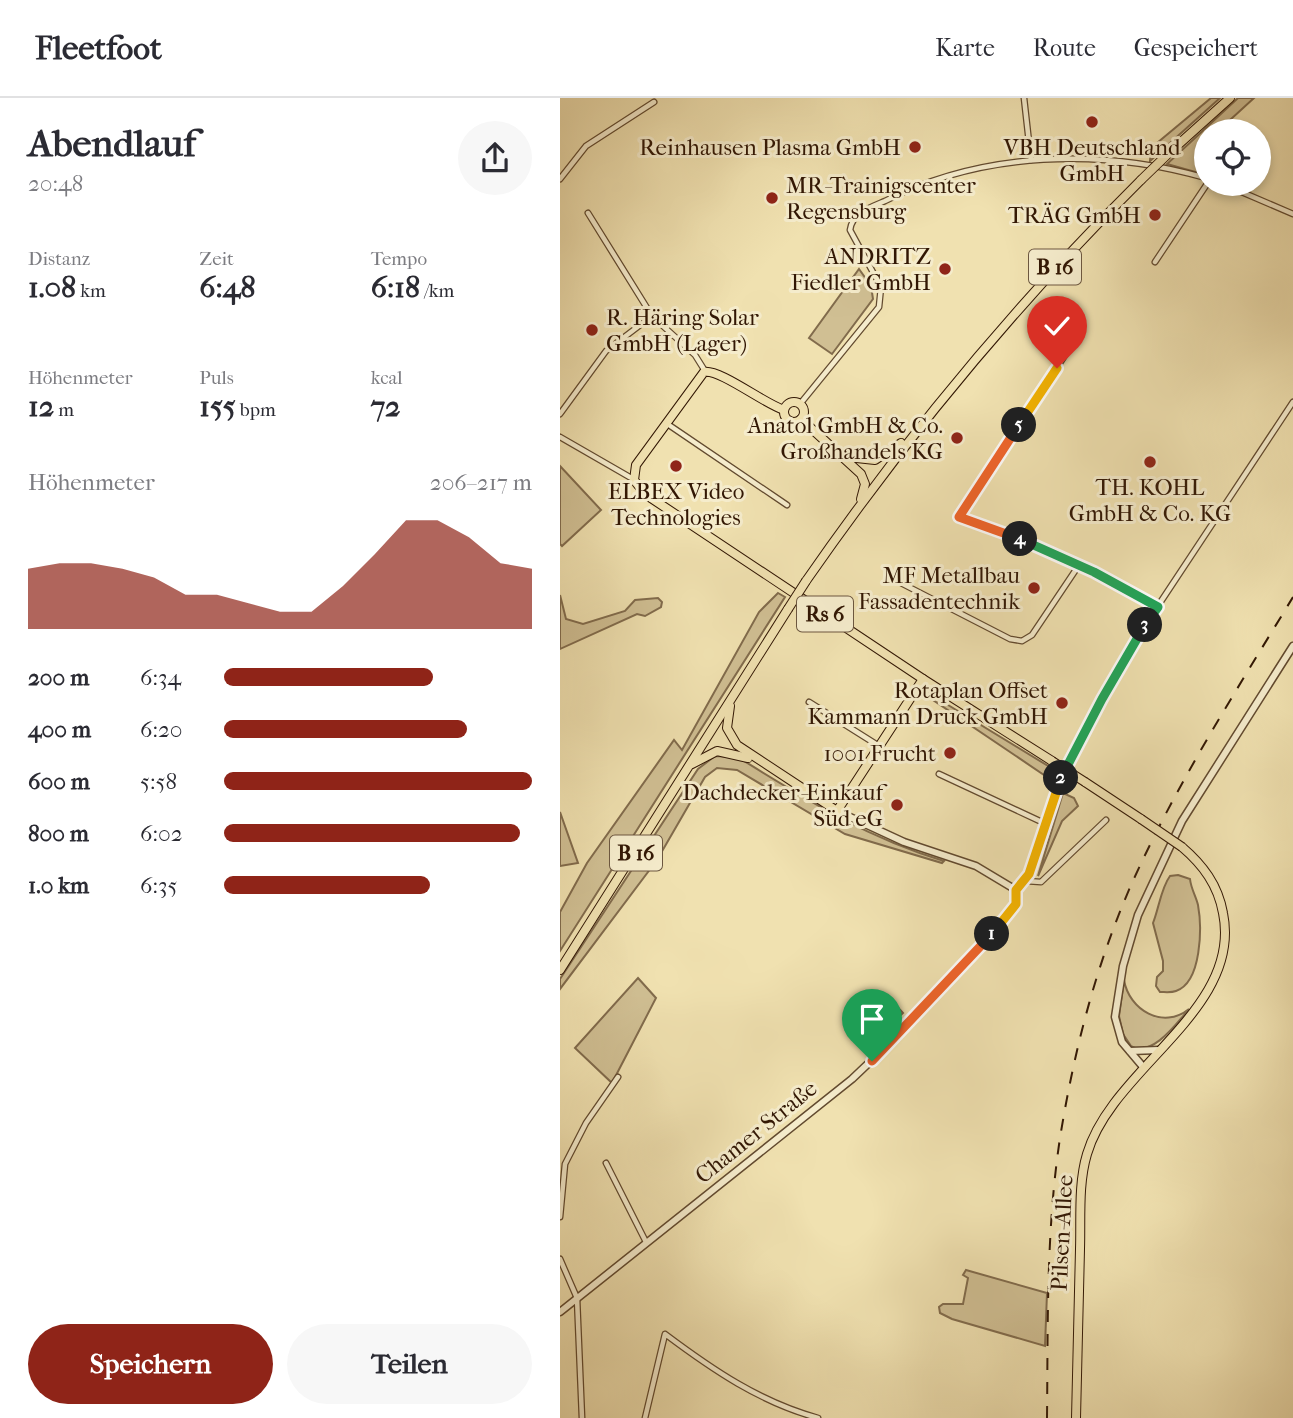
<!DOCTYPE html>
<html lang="de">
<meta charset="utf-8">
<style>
:root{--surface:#fff;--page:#f7f7f7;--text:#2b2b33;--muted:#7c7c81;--line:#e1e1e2;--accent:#8f2418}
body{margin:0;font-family:"IM FELL French Canon",serif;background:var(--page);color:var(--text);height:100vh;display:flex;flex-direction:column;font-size:26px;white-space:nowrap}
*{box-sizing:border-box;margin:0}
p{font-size:23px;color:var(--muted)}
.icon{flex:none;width:38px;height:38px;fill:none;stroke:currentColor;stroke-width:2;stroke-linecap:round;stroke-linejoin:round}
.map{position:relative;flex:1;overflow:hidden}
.drawer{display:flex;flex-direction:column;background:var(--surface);width:560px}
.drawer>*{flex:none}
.buttons{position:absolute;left:634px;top:21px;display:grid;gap:14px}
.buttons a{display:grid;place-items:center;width:77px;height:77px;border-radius:50%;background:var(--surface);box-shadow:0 4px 10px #0003;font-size:35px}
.pin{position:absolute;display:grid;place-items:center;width:60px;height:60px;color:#fff;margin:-72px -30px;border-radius:50% 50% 50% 0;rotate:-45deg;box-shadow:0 0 7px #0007}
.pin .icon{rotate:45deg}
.km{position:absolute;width:35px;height:35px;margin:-18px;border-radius:50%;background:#222;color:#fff;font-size:19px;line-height:35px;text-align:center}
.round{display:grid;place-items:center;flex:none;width:74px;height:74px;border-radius:37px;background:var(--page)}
.head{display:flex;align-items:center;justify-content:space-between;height:119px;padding:0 28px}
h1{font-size:38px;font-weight:700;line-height:52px}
.metrics{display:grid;grid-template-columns:repeat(3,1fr);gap:10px;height:119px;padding:7px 28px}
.metrics div{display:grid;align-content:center}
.metrics b{font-size:30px;font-weight:700}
.metrics small{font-size:19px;font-weight:400}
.metrics p{font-size:19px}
.chart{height:196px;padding:14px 28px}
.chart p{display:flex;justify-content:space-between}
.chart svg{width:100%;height:126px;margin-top:7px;fill:var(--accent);opacity:.7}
.cta{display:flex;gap:14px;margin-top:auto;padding:14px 28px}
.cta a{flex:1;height:80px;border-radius:42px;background:var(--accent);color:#fff;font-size:28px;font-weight:700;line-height:80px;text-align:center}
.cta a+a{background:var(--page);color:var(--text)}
ul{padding:0 28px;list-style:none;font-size:23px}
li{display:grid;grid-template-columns:112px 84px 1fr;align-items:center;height:52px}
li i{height:18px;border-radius:9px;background:var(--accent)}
header{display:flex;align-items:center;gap:42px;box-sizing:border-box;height:98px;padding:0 35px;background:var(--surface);border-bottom:2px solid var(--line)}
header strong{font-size:33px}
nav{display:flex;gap:38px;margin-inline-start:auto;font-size:24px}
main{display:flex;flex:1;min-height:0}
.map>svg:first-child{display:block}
</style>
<header>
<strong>Fleetfoot</strong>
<nav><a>Karte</a><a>Route</a><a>Gespeichert</a></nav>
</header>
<main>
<section class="drawer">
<div class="head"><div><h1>Abendlauf</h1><p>20:48</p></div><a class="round"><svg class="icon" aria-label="share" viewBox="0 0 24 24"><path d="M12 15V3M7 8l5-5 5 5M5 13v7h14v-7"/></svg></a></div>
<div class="metrics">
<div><p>Distanz</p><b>1.08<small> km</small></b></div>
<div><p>Zeit</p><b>6:48</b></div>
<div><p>Tempo</p><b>6:18<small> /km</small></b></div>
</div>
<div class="metrics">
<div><p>Höhenmeter</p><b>12<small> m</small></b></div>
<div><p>Puls</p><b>155<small> bpm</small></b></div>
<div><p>kcal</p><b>72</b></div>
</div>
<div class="chart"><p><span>Höhenmeter</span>206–217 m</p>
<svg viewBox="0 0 160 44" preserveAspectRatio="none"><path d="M0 44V23L10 21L20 21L30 23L40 26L50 32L60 32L70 35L80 38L90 38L100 29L110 18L120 6L130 6L140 12L150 21L160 23V44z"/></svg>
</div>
<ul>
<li><b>200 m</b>6:34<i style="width:68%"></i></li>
<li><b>400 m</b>6:20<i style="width:79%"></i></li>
<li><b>600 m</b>5:58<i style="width:100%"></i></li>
<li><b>800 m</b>6:02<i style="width:96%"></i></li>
<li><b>1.0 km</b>6:35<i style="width:67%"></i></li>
</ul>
<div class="cta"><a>Speichern</a><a>Teilen</a></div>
</section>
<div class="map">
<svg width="733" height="1320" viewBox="0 0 733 1320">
<rect width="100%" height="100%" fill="#f0e1b0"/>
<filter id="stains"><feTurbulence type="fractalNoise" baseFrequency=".00286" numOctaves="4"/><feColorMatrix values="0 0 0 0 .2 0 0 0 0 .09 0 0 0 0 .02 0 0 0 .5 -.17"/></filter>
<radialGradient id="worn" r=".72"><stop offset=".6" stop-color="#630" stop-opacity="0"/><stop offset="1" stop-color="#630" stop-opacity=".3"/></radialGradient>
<g fill="#d0bf93" stroke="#816b4c" stroke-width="2">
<path d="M651 0H660L590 63 591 50Z"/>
<path d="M678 0H694L658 33H646V47L640 55 646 60V77L607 66Z"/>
<path d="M299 171 311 188 313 201 272 256 249 240Z"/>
<path d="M0 368 41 412 2 448 0 446Z"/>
<path d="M218 495 225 499 0 853V814L27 765 114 642 122 652 199 514Z"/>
<path d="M0 497 6 521 23 526 65 513 75 502 98 500 102 504 101 509 85 518 77 516 0 551Z"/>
<path d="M370 596 498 674 495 680 487 679 373 602Z"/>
<path d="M155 658 175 659 184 663C252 705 306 739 384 763L382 765 285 736 177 672 157 670 145 679 97 762 0 891V881L138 671Z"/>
<path d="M503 695 514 700 518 708 502 723 478 778Z"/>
<path d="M0 714 18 765 0 768Z"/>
<path d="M618 777 630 781C631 791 636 798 638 807 642 829 642 884 616 893 611 895 605 894 600 894L596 888 597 879 603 873V863L593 825C599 810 601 790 610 778Z"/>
<path d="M78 880 96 900 52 985 15 950Z"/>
<path d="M564 882C569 912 603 932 629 911 617 925 592 960 571 948L563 936 559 918Z"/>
<path d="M332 903 343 915 320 936 309 924Z"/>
<path d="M406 1172 487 1195 485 1248 392 1221 380 1215 379 1209 383 1206H403L408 1180 403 1177Z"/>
</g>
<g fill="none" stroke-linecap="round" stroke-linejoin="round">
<defs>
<g id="minor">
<path d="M464 0 471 62"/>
<path d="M0 81 26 48 94 4"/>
<path d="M663 86 733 116"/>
<path d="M28 115 92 218 135 257 145 273"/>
<path d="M595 164 647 86"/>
<path d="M511 248 399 419 519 467 598 509"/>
<path d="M240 306 319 209 321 189 290 132C292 115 311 109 325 103 423 53 542 50 646 80"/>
<path d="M0 316 46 253 92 218"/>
<path d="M106 325 227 407"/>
<path d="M0 339 73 381"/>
<path d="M339 484 450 541 462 543 472 537 519 467"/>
<path d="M249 604 319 648"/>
<path d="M379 676 484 725"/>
<path d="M466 783 481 784 546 722"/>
<path d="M456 792 469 776 492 701 542 601 586 526 733 304"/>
<path d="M46 1065 86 1144"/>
<path d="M0 1119 5 1066 26 1025 58 979"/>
<path d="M0 1161 17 1200 22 1320"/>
<path d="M85 1320 105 1236C153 1272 200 1304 258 1320"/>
</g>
<g id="tertiary">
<path d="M570 953 599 952"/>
<path d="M584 970 562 944 555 919 563 868 578 817 622 723 733 548"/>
<path d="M0 1214 292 981 332 943 456 806V792L416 768 344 744 277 713"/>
</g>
<g id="primary">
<circle cx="234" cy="314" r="10"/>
<path d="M224 312C203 305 160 271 144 274L76 367 74 382 85 396 363 581 492 663"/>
<path d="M525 684 581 721"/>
<path d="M277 713 363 581"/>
<path d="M516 1320C517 1264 519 1207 520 1151 521 1120 518 1086 527 1056 552 970 683 912 663 815 658 787 643 767 622 749"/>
</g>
<g id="trunk">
<path d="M610 54 670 0"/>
<path d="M241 321 301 376 305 386 301 401"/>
<path d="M287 359 315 362 341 345"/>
<path d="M246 483C346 339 456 206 581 82"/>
<path d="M170 608 167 630 177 647 277 713"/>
<path d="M132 666 157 653 188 660"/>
<path d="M0 872 228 511"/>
</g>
</defs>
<use href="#minor" stroke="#624a2f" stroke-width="7"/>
<use href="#tertiary" stroke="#624a2f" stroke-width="9"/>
<use href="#primary" stroke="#321704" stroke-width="10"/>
<use href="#trunk" stroke="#321704" stroke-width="10"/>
<use href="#minor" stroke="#f5eccc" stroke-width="4.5"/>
<use href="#tertiary" stroke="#f5eccc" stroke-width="6"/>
<use href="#primary" stroke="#f0e1b0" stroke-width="8"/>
<use href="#trunk" stroke="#f0e1b0" stroke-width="8"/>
<path stroke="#321704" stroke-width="2" stroke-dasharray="12 12" stroke-linecap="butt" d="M487 1320C488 1227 486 1132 500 1040 514 953 536 866 572 785 617 685 676 593 733 499"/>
<defs>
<g id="primary-bridge">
<path d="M492 663 525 684"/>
<path d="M581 721 622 749"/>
</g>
<g id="trunk-bridge">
<path d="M581 82 610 54"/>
<path d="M228 511 246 483"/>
</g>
</defs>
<use href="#primary-bridge" stroke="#321704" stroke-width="10" stroke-linecap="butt"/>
<use href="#trunk-bridge" stroke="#321704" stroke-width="10" stroke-linecap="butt"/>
<use href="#primary-bridge" stroke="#f0e1b0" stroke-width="8"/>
<use href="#trunk-bridge" stroke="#f0e1b0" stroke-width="8"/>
</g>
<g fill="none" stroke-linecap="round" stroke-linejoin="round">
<defs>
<path id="split-1" d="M312 963 432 836"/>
<path id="split-2" d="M432 836 456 806V792L469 776 501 680"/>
<path id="split-3" d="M501 680 542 601 585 527"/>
<path id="split-4" d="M460 441 534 474 598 509 585 527"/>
<path id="split-5" d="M459 327 399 419 460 441"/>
<path id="split-6" d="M459 327 497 270"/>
</defs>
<use href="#split-1" stroke="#fff" stroke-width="14"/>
<use href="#split-2" stroke="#fff" stroke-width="14"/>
<use href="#split-3" stroke="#fff" stroke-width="14"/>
<use href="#split-4" stroke="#fff" stroke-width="14"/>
<use href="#split-5" stroke="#fff" stroke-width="14"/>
<use href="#split-6" stroke="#fff" stroke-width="14"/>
<use href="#split-1" stroke="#f0652b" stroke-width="9"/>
<use href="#split-2" stroke="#f5b400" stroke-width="9"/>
<use href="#split-3" stroke="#22a559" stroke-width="9"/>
<use href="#split-4" stroke="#22a559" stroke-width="9"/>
<use href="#split-5" stroke="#f0652b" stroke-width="9"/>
<use href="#split-6" stroke="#f5b400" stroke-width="9"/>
</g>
<g fill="#8f2418" stroke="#f5eccc" stroke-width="2.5">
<circle cx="532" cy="24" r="7"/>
<circle cx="355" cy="49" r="7"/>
<circle cx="212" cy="100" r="7"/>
<circle cx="595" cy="117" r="7"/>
<circle cx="385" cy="171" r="7"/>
<circle cx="32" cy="232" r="7"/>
<circle cx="397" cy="340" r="7"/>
<circle cx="590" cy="364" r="7"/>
<circle cx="116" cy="368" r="7"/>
<circle cx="474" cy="490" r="7"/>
<circle cx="502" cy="605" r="7"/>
<circle cx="390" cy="655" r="7"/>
<circle cx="337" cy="707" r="7"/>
</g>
<g text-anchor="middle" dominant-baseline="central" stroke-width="6" stroke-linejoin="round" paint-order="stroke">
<g fill="#f5eccc" stroke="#6c5740" stroke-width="2">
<rect x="469" y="151.5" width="52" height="35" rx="5"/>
<rect x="237" y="498.5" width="56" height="35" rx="5"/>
<rect x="50" y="737.5" width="52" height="35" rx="5"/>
</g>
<g font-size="21" font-weight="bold" fill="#321704">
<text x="495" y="169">B 16</text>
<text x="265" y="516">Rs 6</text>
<text x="76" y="755">B 16</text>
</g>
<g font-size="23" fill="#321704" stroke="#f5eccc" text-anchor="end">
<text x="341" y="49">Reinhausen Plasma GmbH</text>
<text x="532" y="49" text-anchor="middle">VBH Deutschland<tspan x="532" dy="26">GmbH</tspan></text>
<text x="226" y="87" text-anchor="start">MR-Trainigscenter<tspan x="226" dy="26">Regensburg</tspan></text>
<text x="581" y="117">TRÄG GmbH</text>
<text x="371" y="158">ANDRITZ<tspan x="371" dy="26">Fiedler GmbH</tspan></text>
<text x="46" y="219" text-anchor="start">R. Häring Solar<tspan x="46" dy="26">GmbH (Lager)</tspan></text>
<text x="383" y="327">Anatol GmbH &amp; Co.<tspan x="383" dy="26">Großhandels KG</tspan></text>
<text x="590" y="389" text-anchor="middle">TH. KOHL<tspan x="590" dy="26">GmbH &amp; Co. KG</tspan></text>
<text x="116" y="393" text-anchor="middle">ELBEX Video<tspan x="116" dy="26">Technologies</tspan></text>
<text x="460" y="477">MF Metallbau<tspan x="460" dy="26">Fassadentechnik</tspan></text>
<text x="488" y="592">Rotaplan Offset<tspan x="488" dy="26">Kammann Druck GmbH</tspan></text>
<text x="376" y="655">1001 Frucht</text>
<text x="323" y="694">Dachdecker-Einkauf<tspan x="323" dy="26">Süd eG</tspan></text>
</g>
<g font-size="23" fill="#321704" stroke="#f5eccc">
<text transform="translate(196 1034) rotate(-39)">Chamer Straße</text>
<text transform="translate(502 1135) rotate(-87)">Pilsen-Allee</text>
</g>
</g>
<rect width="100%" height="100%" filter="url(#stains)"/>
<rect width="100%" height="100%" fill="url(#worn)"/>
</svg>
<div class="buttons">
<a><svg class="icon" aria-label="locate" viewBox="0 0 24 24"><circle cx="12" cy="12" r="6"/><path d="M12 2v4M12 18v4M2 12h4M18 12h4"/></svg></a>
</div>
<div class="pin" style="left:312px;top:963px;background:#1e9e55"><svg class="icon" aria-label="arrive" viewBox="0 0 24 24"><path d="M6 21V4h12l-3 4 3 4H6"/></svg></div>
<div class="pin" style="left:497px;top:270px;background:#d93025"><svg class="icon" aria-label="check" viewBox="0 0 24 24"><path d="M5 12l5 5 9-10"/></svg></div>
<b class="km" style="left:432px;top:836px">1</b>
<b class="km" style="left:501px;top:680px">2</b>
<b class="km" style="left:585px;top:527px">3</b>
<b class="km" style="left:460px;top:441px">4</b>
<b class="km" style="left:459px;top:327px">5</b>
</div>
</main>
